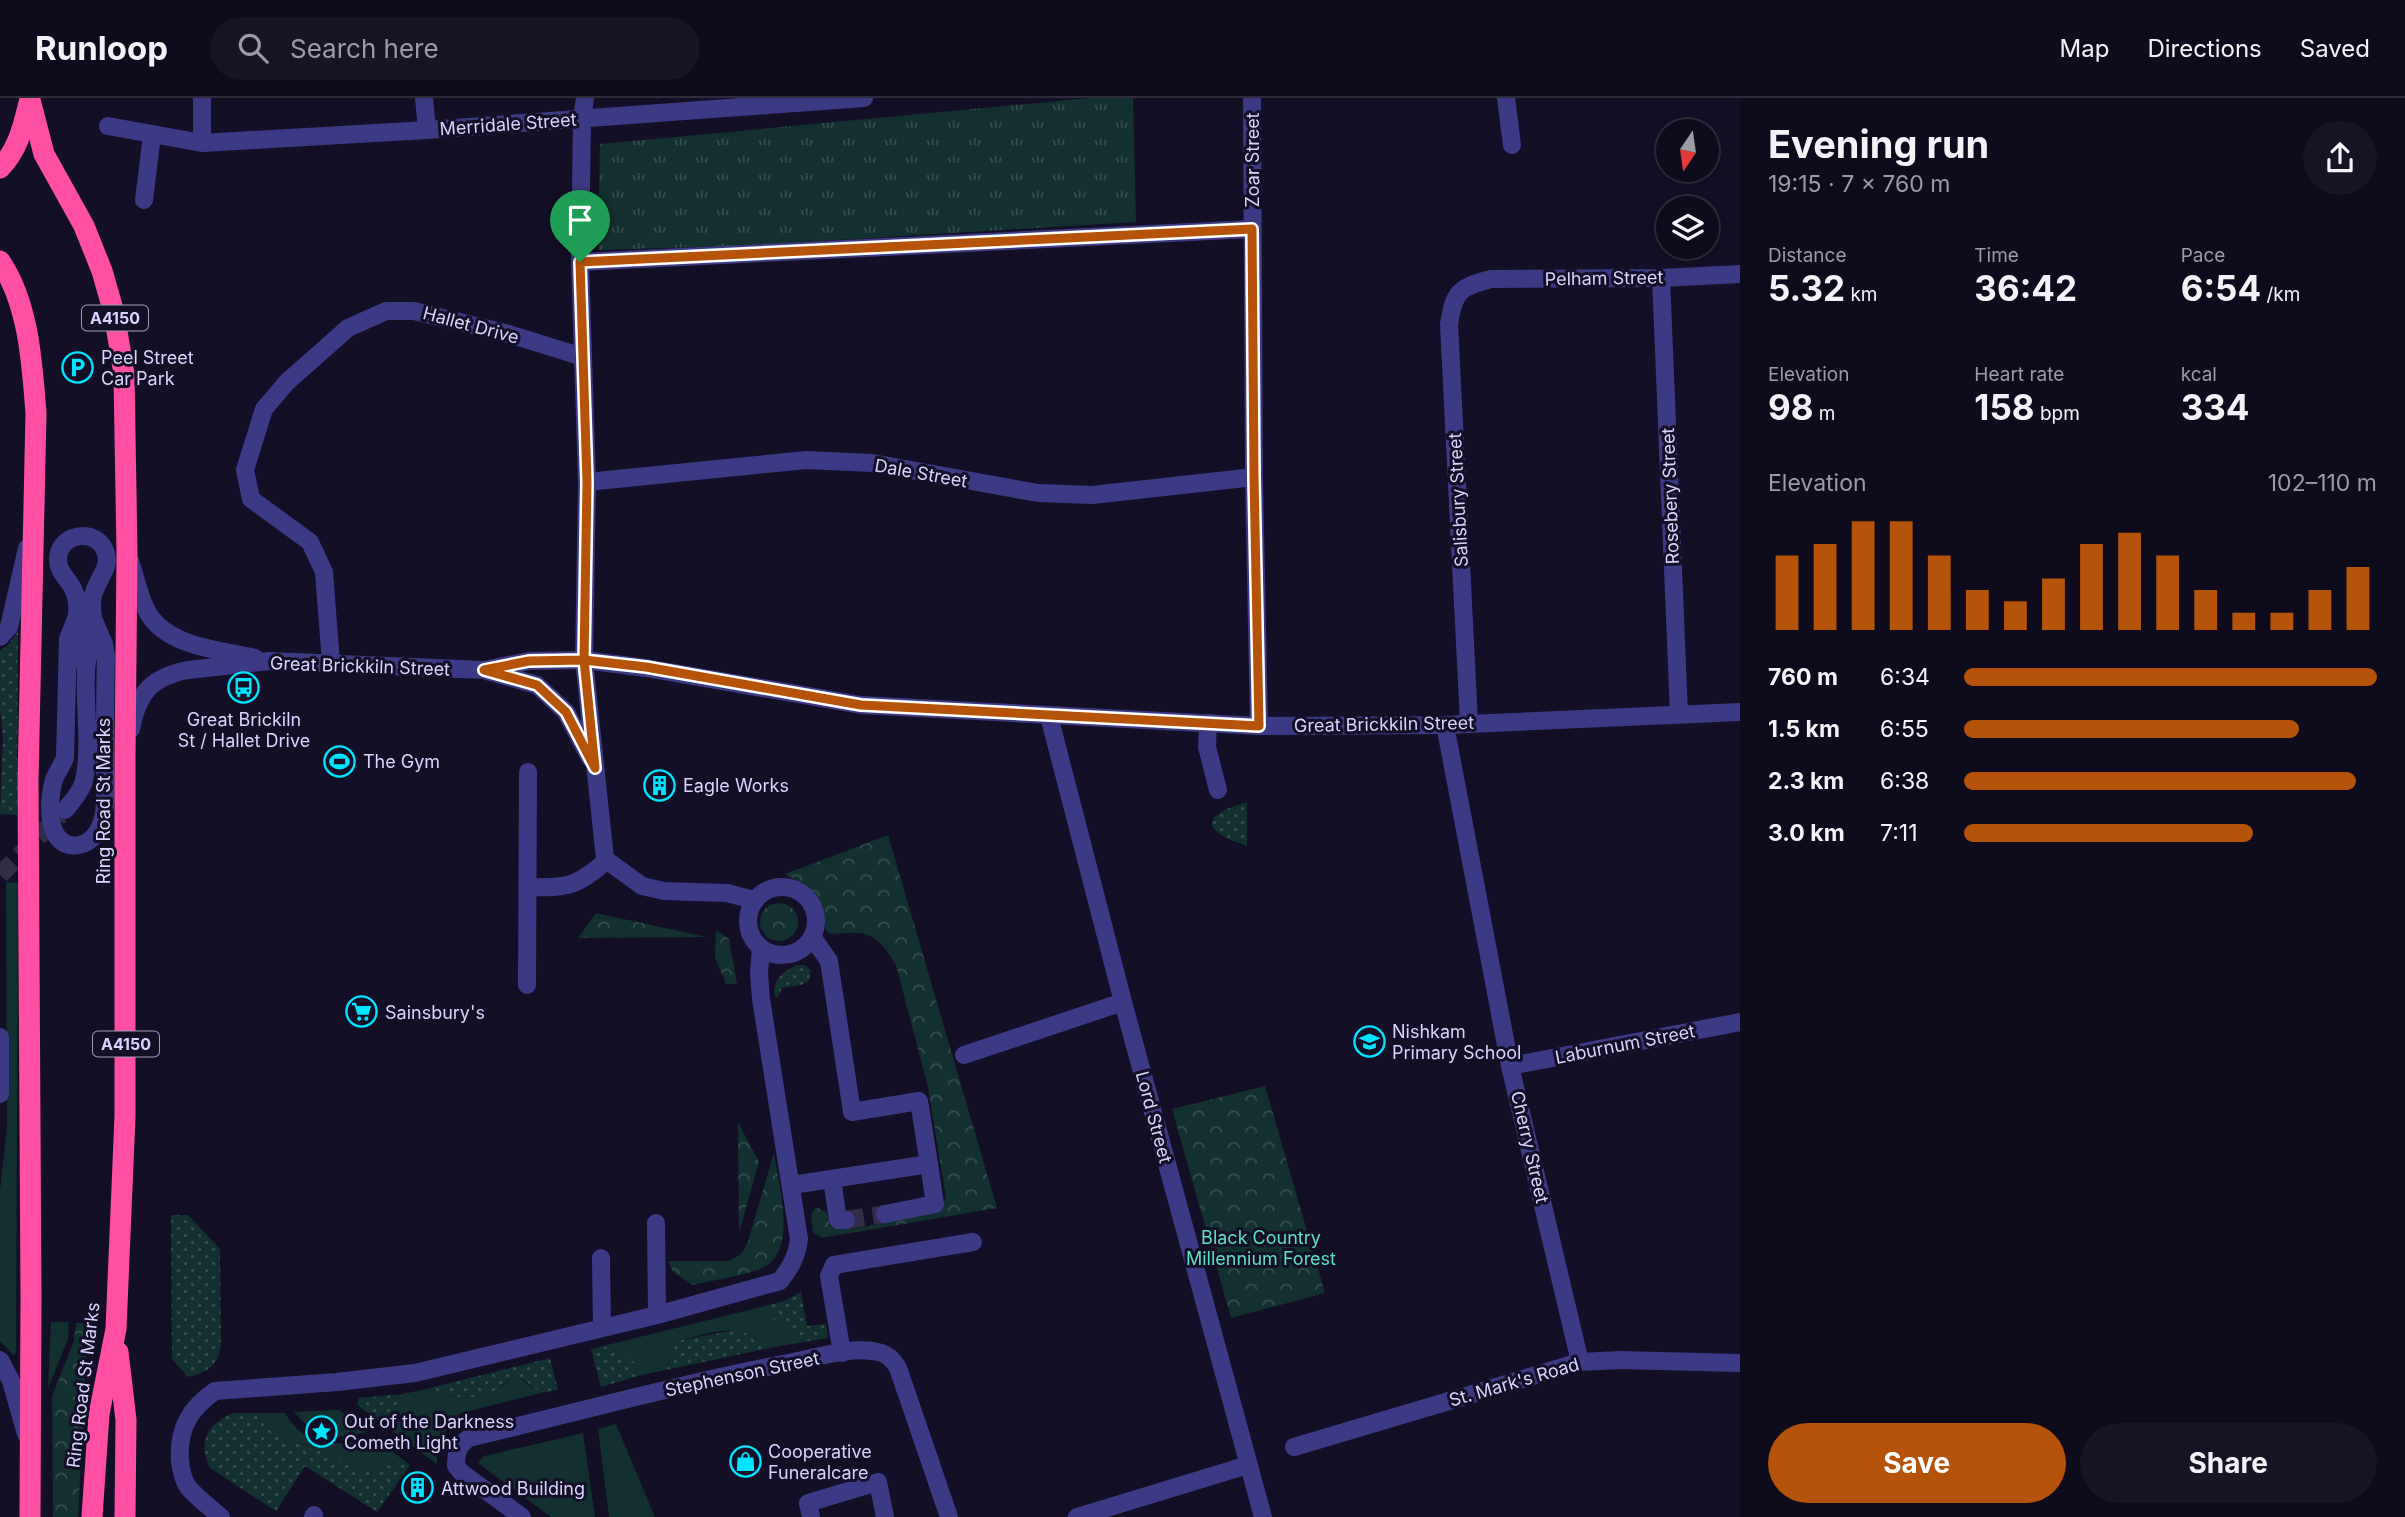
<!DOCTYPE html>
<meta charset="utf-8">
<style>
:root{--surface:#0e0b1c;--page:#171425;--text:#f1f3f6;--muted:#9b9ba3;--line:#2e2b3b;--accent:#b45309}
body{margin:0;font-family:Inter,sans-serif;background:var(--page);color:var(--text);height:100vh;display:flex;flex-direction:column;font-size:26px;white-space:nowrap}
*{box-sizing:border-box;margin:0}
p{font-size:23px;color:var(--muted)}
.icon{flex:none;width:38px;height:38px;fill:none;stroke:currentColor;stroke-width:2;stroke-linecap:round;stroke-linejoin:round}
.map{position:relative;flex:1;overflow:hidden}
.sheet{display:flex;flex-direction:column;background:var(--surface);width:665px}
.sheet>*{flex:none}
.needle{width:46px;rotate:193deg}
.buttons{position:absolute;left:1656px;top:21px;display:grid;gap:14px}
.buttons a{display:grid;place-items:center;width:63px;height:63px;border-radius:50%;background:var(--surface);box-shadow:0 4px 10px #0003,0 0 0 2px var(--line);font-size:35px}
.pin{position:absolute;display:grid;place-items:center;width:60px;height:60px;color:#fff;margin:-72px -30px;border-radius:50% 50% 50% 0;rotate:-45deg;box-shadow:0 0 7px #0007}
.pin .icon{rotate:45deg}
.round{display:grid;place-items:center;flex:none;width:74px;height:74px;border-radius:37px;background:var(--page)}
.overview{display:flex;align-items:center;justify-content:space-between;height:119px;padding:0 28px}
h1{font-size:38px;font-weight:700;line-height:52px}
.metrics{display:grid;grid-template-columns:repeat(3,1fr);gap:10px;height:119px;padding:7px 28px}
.metrics div{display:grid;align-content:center}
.metrics b{font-size:35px;font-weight:700}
.metrics small{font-size:19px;font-weight:400}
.metrics p{font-size:19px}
.chart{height:196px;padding:14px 28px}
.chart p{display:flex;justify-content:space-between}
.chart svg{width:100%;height:126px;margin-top:7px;stroke:var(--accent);stroke-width:6}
.action{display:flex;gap:14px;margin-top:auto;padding:14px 28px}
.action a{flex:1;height:80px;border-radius:42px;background:var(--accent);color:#fff;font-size:28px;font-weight:700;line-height:80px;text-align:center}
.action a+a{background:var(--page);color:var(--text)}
ul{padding:0 28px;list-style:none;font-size:23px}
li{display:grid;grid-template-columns:112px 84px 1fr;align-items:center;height:52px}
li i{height:18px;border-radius:9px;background:var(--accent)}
header{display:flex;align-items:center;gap:42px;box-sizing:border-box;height:98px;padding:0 35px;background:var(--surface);border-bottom:2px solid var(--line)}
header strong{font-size:33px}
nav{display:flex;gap:38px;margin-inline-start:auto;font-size:24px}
.search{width:490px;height:63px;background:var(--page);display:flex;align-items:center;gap:18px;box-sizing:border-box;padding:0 24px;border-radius:38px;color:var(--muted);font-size:26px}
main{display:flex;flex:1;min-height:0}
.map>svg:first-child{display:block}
</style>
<header>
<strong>Runloop</strong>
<div class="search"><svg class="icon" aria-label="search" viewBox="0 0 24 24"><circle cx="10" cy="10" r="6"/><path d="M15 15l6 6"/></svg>Search here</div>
<nav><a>Map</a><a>Directions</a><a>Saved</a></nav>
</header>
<main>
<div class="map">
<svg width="1740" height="1419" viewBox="0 0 1740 1419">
<defs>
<pattern id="forest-crowns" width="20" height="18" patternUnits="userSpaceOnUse" patternTransform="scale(1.75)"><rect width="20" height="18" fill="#12302f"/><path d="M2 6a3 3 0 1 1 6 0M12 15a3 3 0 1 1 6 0" fill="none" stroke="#344d4e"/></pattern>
<pattern id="park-tufts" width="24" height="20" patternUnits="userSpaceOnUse" patternTransform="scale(1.75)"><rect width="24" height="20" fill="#12302f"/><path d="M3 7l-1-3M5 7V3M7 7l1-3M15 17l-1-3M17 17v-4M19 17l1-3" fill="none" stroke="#344d4e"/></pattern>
<pattern id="garden-dots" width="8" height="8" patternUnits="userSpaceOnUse" patternTransform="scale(1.75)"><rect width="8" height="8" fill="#12302f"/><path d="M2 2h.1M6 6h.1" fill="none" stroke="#344d4e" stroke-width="1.8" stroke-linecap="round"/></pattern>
</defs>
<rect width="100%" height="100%" fill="#130f26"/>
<g fill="#12302f">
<path d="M6 784 18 785 16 1255 13 1257 0 1243V1093L7 1028Z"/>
<path d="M765 1208 773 1221 804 1244 765 1251C744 1221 711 1235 681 1242L669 1262 666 1272 638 1278C637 1259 620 1253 603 1248Z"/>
<path d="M51 1224H69L68 1241 48 1290Z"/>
<path d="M513 1279 519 1280 541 1295 461 1315 441 1338 431 1335 415 1344 416 1351 384 1327 403 1296 430 1290C445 1303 478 1302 495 1293 502 1290 507 1284 513 1279Z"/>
<path d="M339 1312 366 1334 347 1339 330 1338 331 1329 322 1322H316L309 1330 294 1314Z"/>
<path d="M256 1315H285C306 1350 337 1350 373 1339L401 1360C372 1382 348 1366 320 1353 296 1342 270 1340 256 1315Z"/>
<path d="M616 1326 655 1419H609L598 1331Z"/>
<path d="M583 1335 595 1419H551L478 1365 484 1358Z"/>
</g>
<g fill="url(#forest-crowns)">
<path d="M888 737 997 1110 822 1140 813 1134 811 1119 814 1111 818 1110 827 1115 830 1128C853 1139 917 1114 943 1106L946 1100 928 989 896 867C887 852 877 836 857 835 848 834 838 837 828 835 822 827 825 821 823 812 818 793 801 785 785 776Z"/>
<circle cx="779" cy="824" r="19"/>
<path d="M596 815 706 839 578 840Z"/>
<path d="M716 832 729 841 737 886H726L715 859Z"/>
<path d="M1265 988 1325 1195 1231 1220 1172 1011Z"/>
<path d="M738 1024 759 1064 739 1135Z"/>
<path d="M774 1054C778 1086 799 1153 762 1170 745 1178 713 1182 693 1187L673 1174 668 1163H729L741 1156 748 1144Z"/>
<path d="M76 1225H88L78 1419H53L52 1298 74 1243Z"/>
</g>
<path fill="url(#park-tufts)" d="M1091 0H1133L1136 124 735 148 598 152 600 46Z"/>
<g fill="url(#garden-dots)">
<path d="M18 533 17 717 0 716 3 638 0 612V553L9 546Z"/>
<path d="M1247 704V748C1237 744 1223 740 1216 733 1200 718 1237 707 1247 704Z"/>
<path d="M797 867H805L811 872 809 883 801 887 782 890 778 899H775C771 882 784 873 797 867Z"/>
<path d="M171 1117H188L220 1151 221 1248C217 1268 207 1275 188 1279L172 1261Z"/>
<path d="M801 1194 807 1228 826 1226 828 1240 804 1244 773 1221 765 1208 784 1203Z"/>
<path d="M735 1232C749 1235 757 1240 765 1251L666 1272 673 1251 681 1242Z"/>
<path d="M603 1248C620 1253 638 1259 638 1278L601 1289 591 1251Z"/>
<path d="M550 1260 558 1292 541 1295C533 1291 527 1281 518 1280 509 1278 502 1290 495 1294 477 1302 444 1302 430 1290Z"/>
<path d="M403 1296 384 1327 357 1307 359 1300Z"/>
<path d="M233 1315H256C270 1340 296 1342 320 1353 348 1366 372 1382 401 1360L410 1367 377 1414 305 1368 276 1413 210 1370C197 1345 208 1325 233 1315Z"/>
<path d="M431 1335 441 1338 436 1352 437 1366 416 1351 415 1344 420 1338Z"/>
</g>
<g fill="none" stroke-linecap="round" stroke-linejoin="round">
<g stroke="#312d47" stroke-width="18" stroke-dasharray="18 9" stroke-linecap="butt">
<path d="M0 777 60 717"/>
<path d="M846 1122 885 1116"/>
</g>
<g stroke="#3d3a85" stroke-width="18">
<path d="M424 0 427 32"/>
<path d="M585 0 582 21 580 164 587 384 584 562 605 761 642 788 664 793 727 795 754 802"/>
<path d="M1252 0 1254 379 1259 628"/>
<path d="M1506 0 1512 47"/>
<path d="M108 28 202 45 427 32 864 0"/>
<path d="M202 45V0"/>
<path d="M144 102 152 37"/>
<path d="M580 164 1252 131"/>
<path d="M1661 180 1679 616"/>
<path d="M587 384 806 362 872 365 1038 395 1092 397 1254 379"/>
<path d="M130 463C136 479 139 500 148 515 168 549 220 552 255 560"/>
<path d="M77 518 68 541 65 660C62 667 58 673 55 679 47 700 45 753 79 747 92 745 100 732 103 720 107 703 105 684 105 666 105 630 105 594 106 558L104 546 92 518"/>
<path d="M0 539 9 529 27 450"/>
<path d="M331 565 324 474 310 444 251 401 245 372 264 311 287 284 348 230 386 213H414L509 236 583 259"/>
<path d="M487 573 537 587 566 614 590 660"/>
<path d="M1049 618 1123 904 1263 1419"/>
<path d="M1208 625 1207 649 1218 692"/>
<path d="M1469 625 1449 226C1454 193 1460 189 1491 181L1661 180 1740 176"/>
<path d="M1445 627 1510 968 1580 1264"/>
<path d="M131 631C138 595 151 579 188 572L269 563 484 572 529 563 584 562 646 570 861 607 1259 628 1445 627 1740 614"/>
<path d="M65 712C72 704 79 696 83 686 92 655 84 607 86 574 86 562 91 550 93 537 94 527 92 516 92 505 92 485 111 473 106 456 100 430 60 433 58 460 57 474 69 481 74 493 80 505 76 521 77 535 78 547 83 559 86 571"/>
<circle cx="782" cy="823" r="34"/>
<path d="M528 789C567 790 577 789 607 762"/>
<path d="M527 887 528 674"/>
<path d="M0 939V996"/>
<path d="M964 957 1123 904"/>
<path d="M1510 968 1740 924"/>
<path d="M832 1081 838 1122H846"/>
<path d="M792 1087 929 1066 919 1003 852 1014 829 863 813 840"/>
<path d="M885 1116 935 1106 929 1066"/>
<path d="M656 1125 657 1217"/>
<path d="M601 1160 602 1230"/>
<path d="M842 1255 829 1178 834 1167 973 1144"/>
<path d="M0 1262 11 1283 26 1336"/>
<path d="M1294 1349 1580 1264 1620 1262 1740 1265"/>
<path d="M221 1419C211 1410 197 1400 188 1389 183 1382 181 1371 180 1363 178 1331 189 1311 215 1293L337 1284 415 1275 657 1217 780 1183C791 1169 797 1158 799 1141L761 901 759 875 761 850"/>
<path d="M313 1419 314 1417"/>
<path d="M522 1419 462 1375 456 1368C456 1355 458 1347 469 1340 577 1314 684 1285 793 1264 819 1259 852 1248 878 1254 888 1256 893 1262 898 1270L949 1419"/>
<path d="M811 1419 808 1405 878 1384 885 1419"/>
<path d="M1077 1419 1248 1367"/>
</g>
<g stroke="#ff4fa3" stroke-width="21">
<path d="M30 2 44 56 84 128 102 173 114 215 124 276 127 455 125 661V1018L116 1231 99 1316 92 1419"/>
<path d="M0 70C18 52 23 29 29 5"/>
<path d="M0 163C29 206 32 265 36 315L28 682 31 1200 30 1419"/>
<path d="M118 1254 126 1322 125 1419"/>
</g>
</g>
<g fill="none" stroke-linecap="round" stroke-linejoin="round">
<defs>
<path id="route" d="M580 164 587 384 584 562 529 563 484 572 537 587 566 614 595 670 584 562 646 569 861 607 1259 628 1254 379 1252 131 580 164"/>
</defs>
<use href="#route" stroke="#fff" stroke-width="14"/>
<use href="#route" stroke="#b45309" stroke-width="9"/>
</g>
<defs>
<symbol id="parking-ring" viewBox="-11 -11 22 22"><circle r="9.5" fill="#130f26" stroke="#00e5ff" stroke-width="1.5"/><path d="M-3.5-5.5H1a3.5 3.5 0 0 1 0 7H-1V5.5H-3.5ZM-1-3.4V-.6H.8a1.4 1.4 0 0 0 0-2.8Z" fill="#00e5ff"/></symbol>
<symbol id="bus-ring" viewBox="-11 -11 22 22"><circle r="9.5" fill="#130f26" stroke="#00e5ff" stroke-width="1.5"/><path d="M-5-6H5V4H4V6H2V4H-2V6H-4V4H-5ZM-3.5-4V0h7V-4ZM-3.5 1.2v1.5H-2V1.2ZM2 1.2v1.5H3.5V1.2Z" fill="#00e5ff"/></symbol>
<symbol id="stadium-ring" viewBox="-11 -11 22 22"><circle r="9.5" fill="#130f26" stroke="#00e5ff" stroke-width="1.5"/><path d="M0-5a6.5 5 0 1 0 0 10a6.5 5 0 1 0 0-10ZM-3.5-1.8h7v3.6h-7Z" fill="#00e5ff"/></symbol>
<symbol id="building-ring" viewBox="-11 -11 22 22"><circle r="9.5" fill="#130f26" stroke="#00e5ff" stroke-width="1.5"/><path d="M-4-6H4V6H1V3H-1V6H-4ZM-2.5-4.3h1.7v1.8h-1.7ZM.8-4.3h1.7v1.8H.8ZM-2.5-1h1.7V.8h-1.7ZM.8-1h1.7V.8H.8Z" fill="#00e5ff"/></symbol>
<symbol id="supermarket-ring" viewBox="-11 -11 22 22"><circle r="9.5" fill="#130f26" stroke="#00e5ff" stroke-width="1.5"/><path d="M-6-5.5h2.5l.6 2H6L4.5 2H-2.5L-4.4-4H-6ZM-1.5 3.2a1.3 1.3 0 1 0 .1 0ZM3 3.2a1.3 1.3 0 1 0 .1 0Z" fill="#00e5ff"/></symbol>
<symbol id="school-ring" viewBox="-11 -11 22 22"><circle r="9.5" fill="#130f26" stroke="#00e5ff" stroke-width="1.5"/><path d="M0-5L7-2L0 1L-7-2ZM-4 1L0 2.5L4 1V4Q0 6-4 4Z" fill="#00e5ff"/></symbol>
<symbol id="sight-ring" viewBox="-11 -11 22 22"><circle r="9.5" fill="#130f26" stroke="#00e5ff" stroke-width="1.5"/><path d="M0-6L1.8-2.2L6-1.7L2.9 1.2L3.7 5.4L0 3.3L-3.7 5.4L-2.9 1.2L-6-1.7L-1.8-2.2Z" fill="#00e5ff"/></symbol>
<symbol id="shop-ring" viewBox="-11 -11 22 22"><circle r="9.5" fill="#130f26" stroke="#00e5ff" stroke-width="1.5"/><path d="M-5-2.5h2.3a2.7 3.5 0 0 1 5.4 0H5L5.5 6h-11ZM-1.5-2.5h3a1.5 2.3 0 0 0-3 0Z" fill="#00e5ff"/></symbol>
</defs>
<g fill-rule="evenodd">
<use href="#parking-ring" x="60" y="252" width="35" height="35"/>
<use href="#bus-ring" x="226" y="572" width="35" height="35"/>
<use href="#stadium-ring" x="322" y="646" width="35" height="35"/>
<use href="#building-ring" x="642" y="670" width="35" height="35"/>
<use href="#supermarket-ring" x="344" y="896" width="35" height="35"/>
<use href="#school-ring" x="1352" y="926" width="35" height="35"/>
<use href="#sight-ring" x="304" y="1316" width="35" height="35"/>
<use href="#shop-ring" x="728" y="1346" width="35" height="35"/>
<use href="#building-ring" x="400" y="1372" width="35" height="35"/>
</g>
<g text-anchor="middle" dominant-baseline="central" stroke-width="6" stroke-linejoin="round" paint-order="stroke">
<g fill="#130f26" stroke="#9e99be" stroke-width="2">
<rect x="82" y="207.5" width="66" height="25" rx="5"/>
<rect x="93" y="933.5" width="66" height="25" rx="5"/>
</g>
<g font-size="16" font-weight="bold" fill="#d9d4ff">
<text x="115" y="220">A4150</text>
<text x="126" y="946">A4150</text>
</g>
<g font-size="18" fill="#d9d4ff" stroke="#130f26">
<text transform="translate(508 26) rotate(-4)">Merridale Street</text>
<text transform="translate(1252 62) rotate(-90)">Zoar Street</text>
<text transform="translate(1604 180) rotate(-1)">Pelham Street</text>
<text transform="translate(471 227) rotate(15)">Hallet Drive</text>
<text transform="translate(921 375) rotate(10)">Dale Street</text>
<text transform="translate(1670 398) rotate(-92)">Rosebery Street</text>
<text transform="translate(1458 402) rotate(-93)">Salisbury Street</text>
<text transform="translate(360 568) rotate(2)">Great Brickkiln Street</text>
<text transform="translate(1384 626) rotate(-1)">Great Brickkiln Street</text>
<text transform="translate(103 703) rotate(-90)">Ring Road St Marks</text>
<text transform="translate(1625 946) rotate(-11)">Laburnum Street</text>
<text transform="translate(1154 1019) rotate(75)">Lord Street</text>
<text transform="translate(1530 1049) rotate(77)">Cherry Street</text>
<text transform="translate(742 1276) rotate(-12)">Stephenson Street</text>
<text transform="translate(1514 1284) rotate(-16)">St. Mark's Road</text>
<text transform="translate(83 1287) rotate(-83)">Ring Road St Marks</text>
</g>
<g font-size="18" fill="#d9d4ff" stroke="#130f26" text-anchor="start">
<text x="101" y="259">Peel Street<tspan x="101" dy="21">Car Park</tspan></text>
<text x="244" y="621" text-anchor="middle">Great Brickiln<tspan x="244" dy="21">St / Hallet Drive</tspan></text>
<text x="363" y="663">The Gym</text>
<text x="683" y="687">Eagle Works</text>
<text x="385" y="914">Sainsbury's</text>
<text x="1392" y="933">Nishkam<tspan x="1392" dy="21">Primary School</tspan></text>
<text x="344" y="1323">Out of the Darkness<tspan x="344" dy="21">Cometh Light</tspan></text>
<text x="768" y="1353">Cooperative<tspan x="768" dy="21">Funeralcare</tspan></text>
<text x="441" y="1390">Attwood Building</text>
</g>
<g font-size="18" fill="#5fe0c0" stroke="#130f26">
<text x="1261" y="1139">Black Country<tspan x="1261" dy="21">Millennium Forest</tspan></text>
</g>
</g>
</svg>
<div class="buttons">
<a><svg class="needle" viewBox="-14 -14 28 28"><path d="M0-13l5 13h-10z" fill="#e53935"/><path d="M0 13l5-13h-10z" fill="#9b9ba3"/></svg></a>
<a><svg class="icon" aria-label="layers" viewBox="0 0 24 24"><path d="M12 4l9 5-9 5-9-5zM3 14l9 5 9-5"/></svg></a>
</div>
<div class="pin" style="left:580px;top:164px;background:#1e9e55"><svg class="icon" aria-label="arrive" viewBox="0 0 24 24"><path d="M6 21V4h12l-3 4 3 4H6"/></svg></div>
</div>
<section class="sheet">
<div class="overview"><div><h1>Evening run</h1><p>19:15 · 7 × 760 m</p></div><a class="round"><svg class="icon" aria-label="share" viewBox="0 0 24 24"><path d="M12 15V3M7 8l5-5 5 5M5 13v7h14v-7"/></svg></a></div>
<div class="metrics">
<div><p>Distance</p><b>5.32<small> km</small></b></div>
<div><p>Time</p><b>36:42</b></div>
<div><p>Pace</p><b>6:54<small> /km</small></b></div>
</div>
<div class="metrics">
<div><p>Elevation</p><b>98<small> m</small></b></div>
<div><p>Heart rate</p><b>158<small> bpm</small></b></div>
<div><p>kcal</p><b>334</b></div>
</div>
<div class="chart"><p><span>Elevation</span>102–110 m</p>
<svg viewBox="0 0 160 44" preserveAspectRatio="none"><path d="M5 44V18M15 44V14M25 44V6M35 44V6M45 44V18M55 44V30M65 44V34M75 44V26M85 44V14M95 44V10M105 44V18M115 44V30M125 44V38M135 44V38M145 44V30M155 44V22"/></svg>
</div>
<ul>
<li><b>760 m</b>6:34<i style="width:100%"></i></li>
<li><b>1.5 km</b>6:55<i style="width:81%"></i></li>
<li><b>2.3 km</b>6:38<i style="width:95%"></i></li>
<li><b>3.0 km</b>7:11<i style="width:70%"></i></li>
</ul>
<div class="action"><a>Save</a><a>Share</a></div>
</section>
</main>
